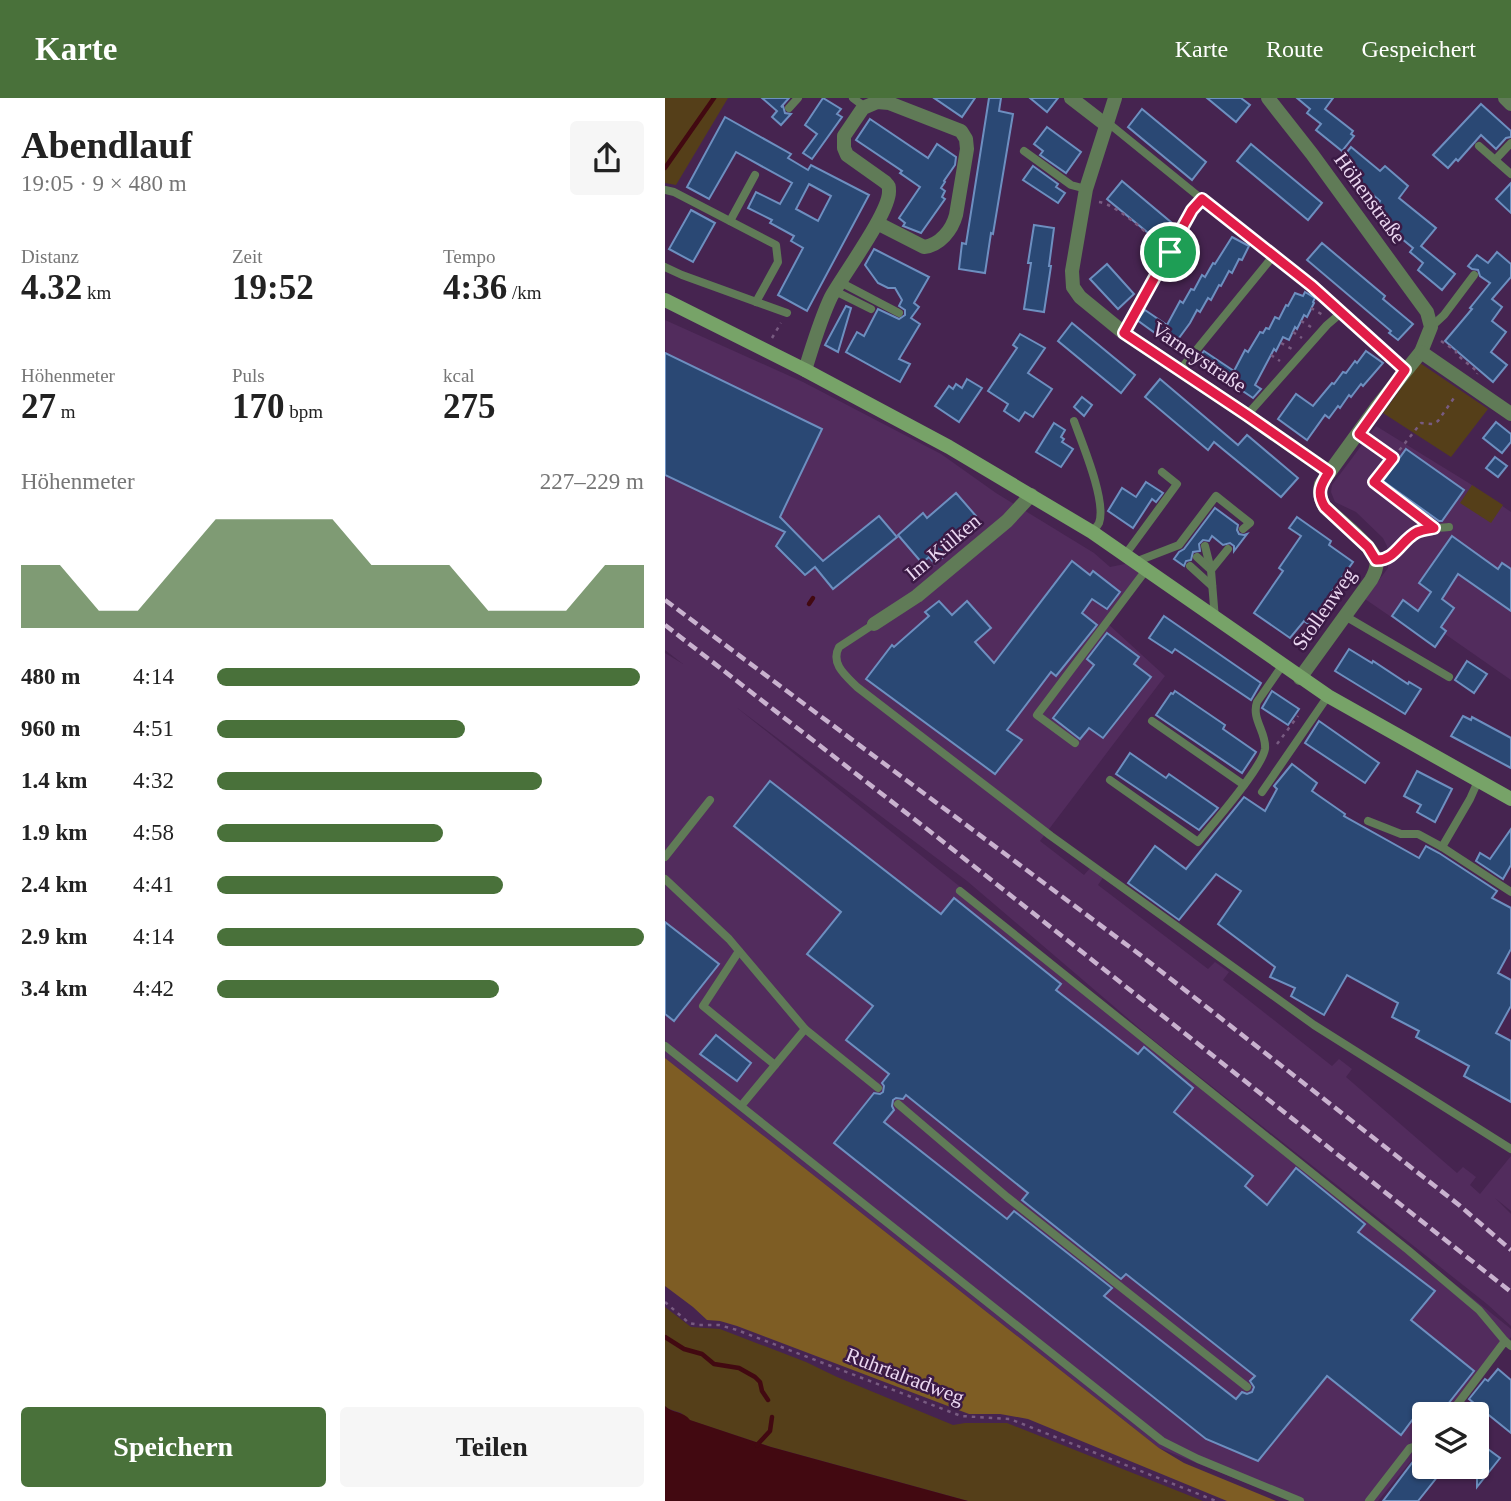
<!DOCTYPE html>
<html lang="de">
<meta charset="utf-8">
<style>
:root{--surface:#fff;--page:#f6f6f6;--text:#222;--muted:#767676;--accent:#49713a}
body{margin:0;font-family:"Times New Roman",serif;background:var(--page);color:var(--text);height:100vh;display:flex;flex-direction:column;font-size:26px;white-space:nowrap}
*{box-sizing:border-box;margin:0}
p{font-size:23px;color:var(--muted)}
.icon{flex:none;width:38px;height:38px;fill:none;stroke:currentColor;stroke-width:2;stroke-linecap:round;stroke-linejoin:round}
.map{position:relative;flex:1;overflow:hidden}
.side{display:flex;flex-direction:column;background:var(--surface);width:665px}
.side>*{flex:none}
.tools{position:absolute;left:747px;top:1304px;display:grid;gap:14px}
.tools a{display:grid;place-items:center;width:77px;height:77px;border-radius:7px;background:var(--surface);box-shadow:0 2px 5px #0004;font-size:35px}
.pin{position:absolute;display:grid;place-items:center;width:60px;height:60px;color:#fff;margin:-30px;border:4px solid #fff;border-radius:50%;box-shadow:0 2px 7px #0007}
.round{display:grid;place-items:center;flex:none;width:74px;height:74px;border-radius:7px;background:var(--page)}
.overview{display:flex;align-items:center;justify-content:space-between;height:119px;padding:0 21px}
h1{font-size:38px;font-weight:700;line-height:52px}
.metrics{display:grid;grid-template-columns:repeat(3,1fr);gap:10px;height:119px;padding:7px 21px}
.metrics div{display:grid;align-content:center}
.metrics b{font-size:35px;font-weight:700}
.metrics small{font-size:19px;font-weight:400}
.metrics p{font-size:19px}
.chart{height:196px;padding:14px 21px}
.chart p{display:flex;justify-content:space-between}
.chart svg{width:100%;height:126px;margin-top:7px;fill:var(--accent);opacity:.7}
.primary-button{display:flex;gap:14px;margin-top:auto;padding:14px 21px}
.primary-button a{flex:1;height:80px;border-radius:7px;background:var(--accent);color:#fff;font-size:28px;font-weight:700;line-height:80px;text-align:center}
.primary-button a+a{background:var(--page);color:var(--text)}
ul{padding:0 21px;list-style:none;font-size:23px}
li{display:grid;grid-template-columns:112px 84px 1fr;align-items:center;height:52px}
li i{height:18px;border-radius:9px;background:var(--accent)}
header{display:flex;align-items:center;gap:42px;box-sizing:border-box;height:98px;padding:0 35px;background:var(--accent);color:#fff}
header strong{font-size:33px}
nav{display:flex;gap:38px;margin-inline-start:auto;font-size:24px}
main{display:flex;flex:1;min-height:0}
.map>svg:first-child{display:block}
</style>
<header>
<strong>Karte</strong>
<nav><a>Karte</a><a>Route</a><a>Gespeichert</a></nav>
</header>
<main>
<section class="side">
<div class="overview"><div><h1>Abendlauf</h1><p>19:05 · 9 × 480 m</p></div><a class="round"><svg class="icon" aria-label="share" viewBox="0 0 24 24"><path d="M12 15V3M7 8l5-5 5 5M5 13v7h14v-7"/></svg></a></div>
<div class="metrics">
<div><p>Distanz</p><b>4.32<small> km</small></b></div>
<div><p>Zeit</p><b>19:52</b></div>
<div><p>Tempo</p><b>4:36<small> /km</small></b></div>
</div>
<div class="metrics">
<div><p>Höhenmeter</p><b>27<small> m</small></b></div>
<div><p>Puls</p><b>170<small> bpm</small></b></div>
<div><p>kcal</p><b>275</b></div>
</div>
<div class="chart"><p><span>Höhenmeter</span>227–229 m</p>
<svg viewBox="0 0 160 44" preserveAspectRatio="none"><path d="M0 44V22L10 22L20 38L30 38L40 22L50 6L60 6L70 6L80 6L90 22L100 22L110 22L120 38L130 38L140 38L150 22L160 22V44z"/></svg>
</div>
<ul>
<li><b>480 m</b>4:14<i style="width:99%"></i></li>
<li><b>960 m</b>4:51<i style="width:58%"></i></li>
<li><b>1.4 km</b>4:32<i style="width:76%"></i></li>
<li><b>1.9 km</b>4:58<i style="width:53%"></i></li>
<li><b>2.4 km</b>4:41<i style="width:67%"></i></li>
<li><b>2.9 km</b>4:14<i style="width:100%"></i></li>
<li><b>3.4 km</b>4:42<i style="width:66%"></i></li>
</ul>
<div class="primary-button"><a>Speichern</a><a>Teilen</a></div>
</section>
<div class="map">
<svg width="846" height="1403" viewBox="0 0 846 1403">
<rect width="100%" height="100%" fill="#462450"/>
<g fill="#522c5d">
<path d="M0 222 138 284 276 356 331 395 429 455 445 469 470 464 481 472 442 525 500 578 375 743 419 777 426 769 439 778 433 787 543 871 550 864 564 874 558 882 667 968 674 961 687 971 681 979 792 1075 798 1069 811 1079 805 1087 815 1096 846 1058V1113L830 1100 846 1116V1228L822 1206 487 941 302 783 71 609 846 1231V1239L784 1316H760L759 1347 713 1403H626L494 1350 0 960V555L18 566 0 552Z"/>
<path d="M711 328 807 387 846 414V582L780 536 770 549 700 501 723 470 722 448 718 440 691 414 670 404 666 394 667 387Z"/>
</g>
<g fill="#553f19">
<path d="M0 0H63L11 87 0 85Z"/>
<path d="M755 265 823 311 786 359 718 315Z"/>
<path d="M807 387 838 407 826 425 795 405Z"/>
<path d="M0 1209 26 1229 55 1231 141 1264 172 1279 288 1327 300 1325H342L538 1403H303L106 1349 24 1322 16 1315 1 1310 0 1308Z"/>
</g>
<path fill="#7e5d24" d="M0 960 494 1350 519 1365 611 1403H562L363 1321 335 1316H304L72 1228 55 1223 42 1222 28 1209 0 1188Z"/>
<path fill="#420911" d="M0 1308C7 1315 18 1313 25 1322L106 1349 303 1403H0Z"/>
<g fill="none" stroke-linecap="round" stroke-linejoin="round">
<g stroke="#420911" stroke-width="4.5">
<path d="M0 70 49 0"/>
<path d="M144 506 148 500"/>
<path d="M0 1239 19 1251 37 1256 49 1266 74 1270 90 1279 95 1284 97 1293 103 1302"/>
<path d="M92 1347 105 1333 107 1319"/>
</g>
</g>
<g fill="#2a4874" stroke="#6d8fc0" stroke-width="2" fill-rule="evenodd">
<path d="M97 0H124L116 9 118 8 120 15 126 16 116 27 107 19 112 13Z"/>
<path d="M158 0 176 11 172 16 177 19 147 61 138 55 152 36 140 27Z"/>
<path d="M269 0H310L297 19Z"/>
<path d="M324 0H336L334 13 348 16 328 136 326 135 320 175 294 171 297 145 301 146Z"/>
<path d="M365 0H393L382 14Z"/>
<path d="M542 0H576L585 7 571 24Z"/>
<path d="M632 0H668L660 11 688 33 686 36 689 38 677 53 651 32 656 26 642 15 645 11Z"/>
<path d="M816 6 846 33V39L841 40 831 51 816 37 793 63 791 61 783 70 768 57Z"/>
<path d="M477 11 541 64 527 82 463 29Z"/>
<path d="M60 19 126 56 123 60 143 72 146 67 204 97 142 213 113 197 138 150 126 143 129 138 105 125 107 122 83 110 91 94 115 106 127 85 71 54 44 101 22 89ZM144 86 166 98 153 123 131 111Z"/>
<path d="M205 21 263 60 272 46 291 59 290 67 279 83 280 84 276 90 280 93 277 99 280 101 256 135 238 128 240 125 234 120 255 89 235 75 237 73 191 42Z"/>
<path d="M382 29 416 54 401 75 375 57 378 53 369 46Z"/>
<path d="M586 46 657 105 643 122 572 63Z"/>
<path d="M686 49 715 73 720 68 743 88 734 100 771 130 756 148 790 176 777 192 753 172 758 165 745 154 748 150 720 127 722 125 713 117 717 111 712 108 715 103 686 78 692 71 677 60Z"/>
<path d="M368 68 393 86 391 89 400 95 393 105 358 82Z"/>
<path d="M457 83 507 125 493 143 442 101Z"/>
<path d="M846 85V115L831 101Z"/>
<path d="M26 112 50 125 28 164 4 151Z"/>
<path d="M369 127 389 130 384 168H386L379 214 359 211 366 165H363Z"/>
<path d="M567 139 584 148 577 162 574 161 567 175 564 173 556 188 554 187 546 202 543 200 535 214 532 212 525 225 508 248 472 222 480 212 502 227 515 203 518 205 526 191 529 192 537 177 540 179 548 165 550 166Z"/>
<path d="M657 145 720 198 718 201 748 226 733 242 724 235 726 233 642 162Z"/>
<path d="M209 151 264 179 249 205 254 209 246 220 255 226 234 261 245 266 235 284 181 254 192 234 199 238 213 211 234 221 240 217V212L234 208 237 202 230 190H223L213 185 200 167Z"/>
<path d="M832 154 846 166V179L827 201 837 209 827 223 841 234 826 254 842 267 828 284 780 243 807 211 805 210 825 185 815 178 813 172 807 171 803 168 812 157 823 165Z"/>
<path d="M442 166 469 196 453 211 425 181Z"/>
<path d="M640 194 650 200 648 204 649 205 642 219 639 217 632 231 630 229 624 242 618 239 611 253 609 251 590 287 596 291 588 300 532 262 539 253 569 273 580 252 583 254 595 234 598 235 601 230 604 231 610 219 614 221 621 207 623 208 630 195 638 198Z"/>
<path d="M181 208 186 210 173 254 160 247Z"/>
<path d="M407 225 470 277 456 295 393 243Z"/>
<path d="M355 236 380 250 363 275 387 291 368 319 360 314 354 323 339 313 343 306 323 293 352 250 348 247Z"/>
<path d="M701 253 718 265 698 288 696 286 686 299 684 297 675 310 673 308 664 320 660 317 642 342 613 321 631 296 648 308 667 285 669 286 678 274 681 275 690 263 692 265Z"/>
<path d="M0 255 157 331 115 419 158 463 214 418 232 439 168 491 150 469 140 477 111 448 120 434 0 377Z"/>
<path d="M302 281 317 290 294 324 270 308 284 288 288 291 291 286 297 290Z"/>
<path d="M495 281 573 347 582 337 633 380 616 399 549 344 543 352 480 299Z"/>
<path d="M417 299 427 307 419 318 409 309Z"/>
<path d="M831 324 846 336V344L837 355 818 340Z"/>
<path d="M389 325 400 332 396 339 399 341 397 344 408 351 396 369 371 354Z"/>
<path d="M741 351 799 392 777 423H774L718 383Z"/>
<path d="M830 359 842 368 833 379 821 370Z"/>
<path d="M481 384 498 395 491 404 487 401 468 430 443 413 457 390 471 399Z"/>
<path d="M291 395 311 418 306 423 312 430 270 466 264 459 257 465 233 437 258 415 262 420Z"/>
<path d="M550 410 573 427 572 432 574 436 579 437 582 436 569 453V448L565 445 558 447 547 438 544 443 538 442 534 446 535 453 528 454 526 462 521 463 519 468 509 461 514 454 519 451Z"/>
<path d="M632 419 666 443 664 447 688 464 656 509 665 516 653 533 639 523 625 540 589 515 618 473 614 470 636 438 624 430Z"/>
<path d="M787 438 833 471 837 465 846 471V513L793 476 777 501 789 510 776 529 781 533 770 549 727 518 738 502 753 513 766 494 754 485Z"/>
<path d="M407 463 425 477 428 473 455 494 442 511 427 501 417 515 432 527 391 578 386 574 342 632 357 642 330 676 201 581 227 547 229 549 264 518 260 514 274 503 287 517 302 503 326 530 310 544 329 565Z"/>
<path d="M499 518 596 585 586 602 510 551 507 555 484 540Z"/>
<path d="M442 535 474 559 469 566 486 579 438 640 424 630 415 641 388 620 429 567 422 561Z"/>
<path d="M684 551 707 565 708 563 743 586 744 584 756 591 740 616 670 573Z"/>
<path d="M802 563 822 576 809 595 790 582Z"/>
<path d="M510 593 560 627 558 631 591 654 577 675 491 617 506 595 508 596Z"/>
<path d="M607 593 634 611 623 627 597 610Z"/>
<path d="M798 618 806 622 807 619 846 640V670L786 638Z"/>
<path d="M654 623 714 665 700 685 640 645Z"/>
<path d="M465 655 501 680 504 676 553 710 534 732 451 676Z"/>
<path d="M627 666 652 685 647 693 680 716 679 718 754 760 761 748 774 755 832 793 827 800 846 810V851L833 875 846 882V908L831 935 846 943V1004L799 978 804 968 751 939 754 933 727 919 733 905 682 877 659 917 626 898 630 890 605 879 610 869 553 826 576 793 551 776 514 822 463 785 490 748 521 771 579 699 600 713 612 691 609 688Z"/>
<path d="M752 673 787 691 770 724 752 714 756 707 739 698Z"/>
<path d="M105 683 276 816 289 800 396 886 391 892 473 956 479 949 528 990 509 1014 588 1078 580 1088 602 1107 631 1070 700 1126 693 1134 770 1193 746 1222 809 1273 775 1316H758L754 1313 736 1337 662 1278 593 1363 541 1341 169 1045 209 995 215 996 218 994 219 988 217 985 224 976 181 942 208 908 142 856 176 814 69 728ZM241 997 363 1095 357 1102 456 1181 461 1176 590 1278 585 1283 589 1289 587 1294 582 1296 577 1294 571 1301 439 1198 447 1190 349 1113 342 1121 219 1024 229 1012 227 1008 228 1002 231 1000 238 1001Z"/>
<path d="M846 731V767L838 781 811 763 815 755 825 761Z"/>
<path d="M0 824 54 866 9 923 0 916Z"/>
<path d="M51 937 86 965 72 983 35 956Z"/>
<path d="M833 1271 846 1282V1335L804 1301 820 1281 823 1283Z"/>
<path d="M812 1343 835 1360 812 1389V1380L798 1368H812Z"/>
<path d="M750 1361 773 1378 753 1403H718Z"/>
</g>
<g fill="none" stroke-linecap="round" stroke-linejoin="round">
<g stroke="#785b81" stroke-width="2.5" stroke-dasharray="3.5 5" stroke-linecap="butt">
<path d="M434 104C456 108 485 140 505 154"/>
<path d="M646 210 658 217"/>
<path d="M467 223 529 110"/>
<path d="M636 223 646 229"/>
<path d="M628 234 637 240"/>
<path d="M107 240 116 225"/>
<path d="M776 243 791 253V256L813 274 812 276"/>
<path d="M616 245 627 251"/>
<path d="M606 257 615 263"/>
<path d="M705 344 732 363"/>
<path d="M758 421 709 384 756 325 768 326 773 323 791 297"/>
<path d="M612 646 633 618"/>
<path d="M0 1204 24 1225 34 1227H54L72 1232 296 1318 345 1321 551 1403"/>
</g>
<g stroke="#607b57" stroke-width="8">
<path d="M188 0 200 9"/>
<path d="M124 10 133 0"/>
<path d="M442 24 559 119 591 143 647 188 740 272"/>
<path d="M846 45 830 62 846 76"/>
<path d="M814 48 830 62"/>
<path d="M359 53 406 87 421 91"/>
<path d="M0 92 9 94 111 147 113 164 91 204"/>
<path d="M65 123 90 77"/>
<path d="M0 169 17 177 122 215"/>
<path d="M175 184 234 215"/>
<path d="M170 193 206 211"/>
<path d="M766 229 779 217 809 177"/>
<path d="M515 272 609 157"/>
<path d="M582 317 662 227 676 215"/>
<path d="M409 323C417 345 442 404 434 425 432 429 429 431 427 434"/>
<path d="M540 448 546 472 550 521"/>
<path d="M460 457 512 386 497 374"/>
<path d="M532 459 544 470"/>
<path d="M711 462C729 463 736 445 749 436 759 430 772 430 784 429"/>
<path d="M470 464 514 447 551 398 585 425 578 431"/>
<path d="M525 468 547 488"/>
<path d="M546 472 563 451"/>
<path d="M680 518 784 579"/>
<path d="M209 526 174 549C165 566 181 578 192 589L386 738 649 927 846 1051"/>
<path d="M487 623 579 687"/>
<path d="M410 645 372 617 481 472"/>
<path d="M445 682 533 744C547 727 597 670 600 651 602 635 586 621 592 604L617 568"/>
<path d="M597 694 663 598"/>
<path d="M703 723 736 736H753L777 749 846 794"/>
<path d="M777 749 805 701 813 683"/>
<path d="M0 759 45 702"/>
<path d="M0 781 64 841 140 931 213 990"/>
<path d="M295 793 743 1152 814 1212 840 1243"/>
<path d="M74 853 38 908 110 967"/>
<path d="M0 948 497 1343 533 1361 635 1403"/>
<path d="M233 1006 342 1099 582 1289"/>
<path d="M76 1008 140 931"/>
<path d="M785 1316 840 1243 846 1248"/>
<path d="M704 1403 745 1350 760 1345"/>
</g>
<g stroke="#607b57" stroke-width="14">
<path d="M406 0 441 27"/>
<path d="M450 0 421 91 407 173 408 189 415 199 459 235 582 317 664 374"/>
<path d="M603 0 647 56 762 214 766 229 756 254 711 310 656 386C654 395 655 401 660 409 673 421 705 446 711 461 713 468 710 475 706 482L635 580"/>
<path d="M840 0 846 6"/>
<path d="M756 254 846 316"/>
<path d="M140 272C148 247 155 222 166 199 178 177 225 114 224 93 224 87 224 88 220 84L182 57 179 50V38L198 10 212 4 224 5 296 33 301 41 302 51 291 117C287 132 275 147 259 149L212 125"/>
<path d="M209 526 252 498 342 423 366 397"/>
</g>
<path stroke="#77a368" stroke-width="14" d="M0 202 140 272 284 349 427 434 663 598 846 701"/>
<g stroke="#c9b2cf" stroke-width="4.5" stroke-dasharray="10 5" stroke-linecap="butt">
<path d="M0 502 474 856 794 1107 846 1152"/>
<path d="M0 527 267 735 846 1194"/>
</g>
</g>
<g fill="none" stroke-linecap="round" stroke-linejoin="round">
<defs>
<path id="route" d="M537 101 647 188 740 272 694 336 728 360 709 384 769 430C764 431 757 432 752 434 736 442 730 463 711 462L703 449 660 409C651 395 656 386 664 374L582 317 459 235 527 112Z"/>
</defs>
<use href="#route" stroke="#fff" stroke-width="14"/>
<use href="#route" stroke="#e11d48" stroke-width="9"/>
</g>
<g text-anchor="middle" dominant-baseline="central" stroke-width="5" stroke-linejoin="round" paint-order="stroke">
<g font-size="21" fill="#ebd7f1" stroke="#3b1a45">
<text transform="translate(705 100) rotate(54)">Höhenstraße</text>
<text transform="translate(534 259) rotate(34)">Varneystraße</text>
<text transform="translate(278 449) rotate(-40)">Im Külken</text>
<text transform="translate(659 511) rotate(-55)">Stollenweg</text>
<text transform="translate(240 1278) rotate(21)">Ruhrtalradweg</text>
</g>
</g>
</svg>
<div class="tools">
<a><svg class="icon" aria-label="layers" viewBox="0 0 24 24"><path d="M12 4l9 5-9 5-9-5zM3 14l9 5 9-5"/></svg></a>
</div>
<div class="pin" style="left:505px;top:154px;background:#1e9e55"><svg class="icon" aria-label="arrive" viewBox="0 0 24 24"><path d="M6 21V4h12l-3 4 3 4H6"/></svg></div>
</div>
</main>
